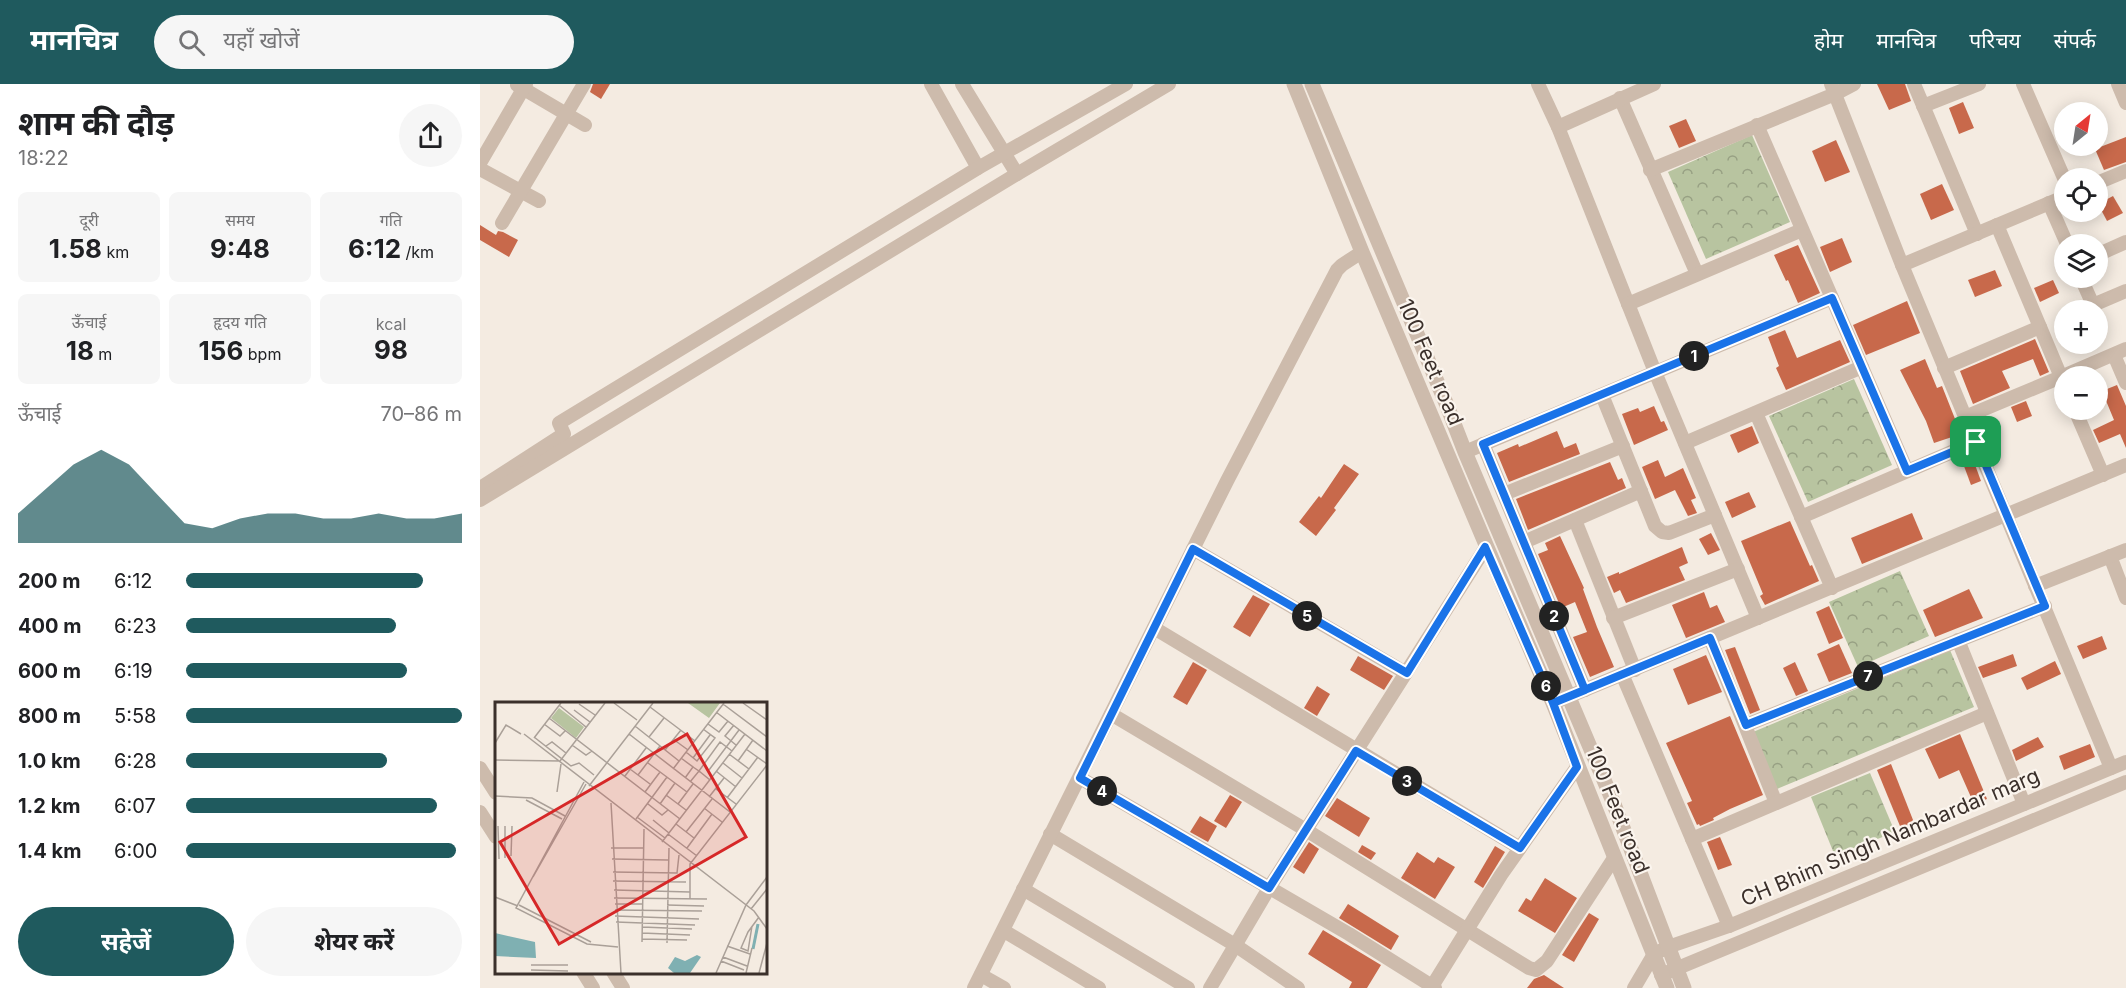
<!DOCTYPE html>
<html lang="hi">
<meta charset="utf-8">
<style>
:root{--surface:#fff;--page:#f6f6f6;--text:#202124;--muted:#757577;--accent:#1f5a5e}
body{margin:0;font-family:Inter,"Noto Sans Devanagari",sans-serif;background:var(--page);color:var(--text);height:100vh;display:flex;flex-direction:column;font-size:22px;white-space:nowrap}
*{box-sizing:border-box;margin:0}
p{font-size:20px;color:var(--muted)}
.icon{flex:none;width:33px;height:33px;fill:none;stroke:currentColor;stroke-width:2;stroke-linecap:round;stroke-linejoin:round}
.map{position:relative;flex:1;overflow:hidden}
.sheet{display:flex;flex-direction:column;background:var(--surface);width:480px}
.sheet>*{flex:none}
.needle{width:39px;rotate:30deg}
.buttons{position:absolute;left:1574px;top:18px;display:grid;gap:12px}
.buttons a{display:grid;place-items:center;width:54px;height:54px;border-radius:50%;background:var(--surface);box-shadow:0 3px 15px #0003;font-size:30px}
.pin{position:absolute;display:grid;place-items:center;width:51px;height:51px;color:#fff;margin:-26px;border-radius:12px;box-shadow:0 3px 9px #0006}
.km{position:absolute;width:30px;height:30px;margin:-15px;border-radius:50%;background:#222;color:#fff;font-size:16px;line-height:30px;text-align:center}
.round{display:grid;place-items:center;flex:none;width:63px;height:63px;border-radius:32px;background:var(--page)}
.summary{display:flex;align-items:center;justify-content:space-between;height:102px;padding:0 18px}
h1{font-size:33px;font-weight:700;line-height:45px}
.figures{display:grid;grid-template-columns:repeat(3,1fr);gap:9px;height:102px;padding:6px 18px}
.figures div{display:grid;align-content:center;border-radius:9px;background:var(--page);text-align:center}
.figures b{font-size:26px;font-weight:700}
.figures small{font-size:16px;font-weight:400}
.figures p{font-size:16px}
.chart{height:168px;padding:12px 18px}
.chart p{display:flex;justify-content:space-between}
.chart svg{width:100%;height:108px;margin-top:6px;fill:var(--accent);opacity:.7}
.cta{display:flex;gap:12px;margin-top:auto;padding:12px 18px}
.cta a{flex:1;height:69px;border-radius:36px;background:var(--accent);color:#fff;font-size:24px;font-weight:700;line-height:69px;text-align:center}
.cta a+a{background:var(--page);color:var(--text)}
ul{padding:0 18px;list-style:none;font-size:20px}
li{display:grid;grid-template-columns:96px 72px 1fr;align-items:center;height:45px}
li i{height:15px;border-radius:8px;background:var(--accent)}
header{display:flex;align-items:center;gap:36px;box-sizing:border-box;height:84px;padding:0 30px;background:var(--accent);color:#fff}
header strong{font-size:28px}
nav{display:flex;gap:33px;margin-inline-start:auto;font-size:21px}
.search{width:420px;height:54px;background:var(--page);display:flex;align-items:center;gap:15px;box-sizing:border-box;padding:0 21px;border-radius:33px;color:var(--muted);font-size:22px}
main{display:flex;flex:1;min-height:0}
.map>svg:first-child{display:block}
</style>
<header>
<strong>मानचित्र</strong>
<div class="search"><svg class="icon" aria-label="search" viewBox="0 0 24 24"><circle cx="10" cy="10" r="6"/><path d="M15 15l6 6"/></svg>यहाँ खोजें</div>
<nav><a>होम</a><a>मानचित्र</a><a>परिचय</a><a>संपर्क</a></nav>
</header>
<main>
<section class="sheet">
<div class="summary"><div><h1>शाम की दौड़</h1><p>18:22</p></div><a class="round"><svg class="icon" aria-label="share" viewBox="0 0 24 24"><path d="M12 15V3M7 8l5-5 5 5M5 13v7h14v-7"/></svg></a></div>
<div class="figures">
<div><p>दूरी</p><b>1.58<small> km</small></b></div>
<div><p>समय</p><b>9:48</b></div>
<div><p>गति</p><b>6:12<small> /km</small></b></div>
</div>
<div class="figures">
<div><p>ऊँचाई</p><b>18<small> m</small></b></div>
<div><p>हृदय गति</p><b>156<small> bpm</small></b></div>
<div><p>kcal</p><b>98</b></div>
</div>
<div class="chart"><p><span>ऊँचाई</span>70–86 m</p>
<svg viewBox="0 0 160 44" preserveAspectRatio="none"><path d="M0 44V32L10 22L20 12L30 6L40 12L50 24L60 36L70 38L80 34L90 32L100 32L110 34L120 34L130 32L140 34L150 34L160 32V44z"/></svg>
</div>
<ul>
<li><b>200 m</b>6:12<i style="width:86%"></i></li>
<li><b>400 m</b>6:23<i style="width:76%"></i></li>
<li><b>600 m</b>6:19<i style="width:80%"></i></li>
<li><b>800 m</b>5:58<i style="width:100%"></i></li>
<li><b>1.0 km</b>6:28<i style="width:73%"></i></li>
<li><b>1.2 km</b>6:07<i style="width:91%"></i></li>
<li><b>1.4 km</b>6:00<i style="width:98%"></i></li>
</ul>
<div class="cta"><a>सहेजें</a><a>शेयर करें</a></div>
</section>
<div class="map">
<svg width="1646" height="904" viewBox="0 0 1646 904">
<defs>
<pattern id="park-crowns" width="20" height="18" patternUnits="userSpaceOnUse" patternTransform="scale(1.5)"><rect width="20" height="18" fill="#b8c4a0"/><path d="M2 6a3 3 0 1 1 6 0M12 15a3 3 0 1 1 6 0" fill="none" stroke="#97a083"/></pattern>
</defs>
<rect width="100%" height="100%" fill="#f4ebe1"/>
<g fill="url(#park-crowns)">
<path d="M1272 51 1310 138 1226 175 1188 88Z"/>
<path d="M1374 295 1412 381 1328 418 1289 332Z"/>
<path d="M1420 487 1449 552 1378 583 1349 518Z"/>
<path d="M1470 566 1494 623 1297 705 1273 648Z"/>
<path d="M1390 689 1415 748 1355 772 1331 713Z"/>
</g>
<g fill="#c8694b">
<path d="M113 0H130L121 15 110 8Z"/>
<path d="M1397 0H1425L1431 17 1409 26Z"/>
<path d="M1483 18 1494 44 1479 50 1469 24Z"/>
<path d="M1206 35 1216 57 1199 64 1189 42Z"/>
<path d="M1646 53V78L1624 86 1615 65Z"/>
<path d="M1356 56 1370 88 1345 98 1332 67Z"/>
<path d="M1462 100 1474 126 1451 136 1440 110Z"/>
<path d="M1633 112 1643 129 1627 137 1618 120Z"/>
<path d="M0 141 16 151 18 147 23 148 38 156 29 173 0 156Z"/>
<path d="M1362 154 1372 178 1350 188 1340 163Z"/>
<path d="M1318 161 1340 209 1318 219 1308 196 1306 197 1294 171Z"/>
<path d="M1515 186 1522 202 1495 213 1488 196Z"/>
<path d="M1573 196 1579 209 1560 218 1554 204Z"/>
<path d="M1427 217 1440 249 1386 271 1373 241Z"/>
<path d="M1305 246 1317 274 1360 256 1370 278 1306 306 1296 284 1299 282 1288 253Z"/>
<path d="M1555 255 1569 288 1560 292 1553 275 1522 287 1530 304 1493 320 1480 287Z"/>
<path d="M1445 275 1457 304 1462 302 1481 350 1454 359 1446 337 1420 286Z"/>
<path d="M1637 301 1646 322V364L1640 350 1619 359 1613 346 1634 336 1622 307Z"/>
<path d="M1546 317 1552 332 1537 338 1531 323Z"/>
<path d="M1174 322 1181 338 1184 337 1188 346 1154 361 1142 330 1158 324 1160 328Z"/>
<path d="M1272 342 1279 359 1258 369 1250 351Z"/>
<path d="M1077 347 1084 364 1096 359 1100 370 1029 398 1017 369 1038 360 1039 363Z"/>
<path d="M1491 370 1501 397 1491 401 1481 374Z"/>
<path d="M1178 376 1185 393 1203 384 1216 414 1211 416 1217 429 1208 432 1195 406 1175 415 1162 383Z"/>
<path d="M1130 378 1138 396 1142 394 1146 404 1048 446 1036 415Z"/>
<path d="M864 380 879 390 854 424 856 426 836 452 819 438 839 412 841 414Z"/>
<path d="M1269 408 1276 423 1252 434 1245 418Z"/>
<path d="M1432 429 1443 455 1382 480 1371 454Z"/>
<path d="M1310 437 1330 482 1332 481 1339 497 1285 521 1280 512 1283 510 1261 457Z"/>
<path d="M1231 449 1240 466 1228 471 1219 455Z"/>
<path d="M1080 452 1104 504 1103 505 1117 543 1134 583 1110 593 1093 553 1107 548 1095 518 1081 524 1058 470 1068 466 1065 459Z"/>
<path d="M1202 463 1208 479 1199 483 1205 496 1146 519 1140 506 1134 509 1127 493 1139 488V490Z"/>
<path d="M1489 505 1503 534 1455 553 1443 526Z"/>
<path d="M1224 508 1230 524 1237 521 1245 538 1206 554 1192 521Z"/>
<path d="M773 511 790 520 770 553 753 543Z"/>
<path d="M1349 522 1363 554 1349 560 1336 528Z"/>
<path d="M1622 552 1627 565 1603 575 1597 562Z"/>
<path d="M1359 560 1372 589 1349 598 1337 570Z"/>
<path d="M1255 563 1280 626 1270 630 1245 566Z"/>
<path d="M1533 570 1537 582 1503 594 1498 583Z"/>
<path d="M1226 571 1242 608 1208 621 1193 585Z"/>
<path d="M878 572 913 592 904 606 870 586Z"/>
<path d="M1575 577 1581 590 1547 606 1541 594Z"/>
<path d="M713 578 727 586 707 621 693 613Z"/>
<path d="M1315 578 1328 607 1316 612 1303 584Z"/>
<path d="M837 602 850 610 837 632 824 624Z"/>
<path d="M1250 632 1283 711 1250 725 1233 734 1234 736 1220 742 1219 740 1217 741 1207 719 1212 717 1186 659Z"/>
<path d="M1480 650 1507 715 1494 720 1479 686 1459 695 1445 665Z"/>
<path d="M1558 653 1564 663 1536 677 1532 666Z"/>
<path d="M1610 660 1615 673 1584 686 1579 672Z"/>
<path d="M1411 680 1435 741 1422 747 1397 686Z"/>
<path d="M750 711 762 718 746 744 734 737Z"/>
<path d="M857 714 890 734 879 753 845 732Z"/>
<path d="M720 732 737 742 728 758 710 748Z"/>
<path d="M1240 753 1252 781 1238 786 1227 758Z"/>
<path d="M829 758 839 765 824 790 813 783Z"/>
<path d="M882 761 896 769 891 776 878 768Z"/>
<path d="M1015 762 1025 768 1003 804 994 798Z"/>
<path d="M937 768 954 779 958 773 975 783 955 815 921 794Z"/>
<path d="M1065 794 1097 814 1075 849 1038 827 1046 814 1051 817Z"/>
<path d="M868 820 919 852 911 866 859 834Z"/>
<path d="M1109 829 1119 835 1094 878 1082 871Z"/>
<path d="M843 846 901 881 887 904H869L872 898 828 870Z"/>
<path d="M1064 891 1084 904H1047L1054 895Z"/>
</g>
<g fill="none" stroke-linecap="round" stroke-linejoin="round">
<g stroke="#cdbbac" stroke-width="14">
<path d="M451 0 498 84"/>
<path d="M482 0 537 90"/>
<path d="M1058 0 1078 43 1175 288 1278 534"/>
<path d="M1351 0 1422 181 1631 684"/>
<path d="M1434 0 1497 150"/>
<path d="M1543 0 1584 94"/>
<path d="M1638 0 1646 19"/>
<path d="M37 1 105 41"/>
<path d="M1140 14 1217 190"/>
<path d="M1443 22 1499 0"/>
<path d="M1277 41 1427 387"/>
<path d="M1078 43 1174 0"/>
<path d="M0 79 46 0"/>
<path d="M0 85 59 117"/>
<path d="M1170 86 1355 10 1374 0"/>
<path d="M1617 99 1646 87"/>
<path d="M1569 119 1587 160"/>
<path d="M22 139 104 0"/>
<path d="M1617 171 1646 158"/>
<path d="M1422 181 1584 113"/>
<path d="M1601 194 1613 221 1646 207"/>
<path d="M1148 220 1322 146"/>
<path d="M1560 243 1581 293 1646 265"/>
<path d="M1634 271 1646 299"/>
<path d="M1464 284 1560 243 1517 141"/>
<path d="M1122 311 1175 442 1182 448 1189 449 1235 431"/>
<path d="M1595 326 1623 391"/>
<path d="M1276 329 1352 504"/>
<path d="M1485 333 1581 293 1584 300"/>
<path d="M1205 359 1382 283"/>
<path d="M1003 360 1105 606"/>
<path d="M985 368 1352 214"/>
<path d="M0 404 84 350 79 339 498 84 646 0"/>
<path d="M1024 410 1143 362"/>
<path d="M0 416 537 90 689 0"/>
<path d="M1321 433 1495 358"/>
<path d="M1095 436 1155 586"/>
<path d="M1044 458 1161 407"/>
<path d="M713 465 926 589"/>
<path d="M1630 472 1646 514"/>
<path d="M1555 502 1646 466"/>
<path d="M1133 534 1258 485"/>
<path d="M674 544 1040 764"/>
<path d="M1230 554 1296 719"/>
<path d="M1478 556 1544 720"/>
<path d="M1142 590 1249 842"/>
<path d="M1073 619 1646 381"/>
<path d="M631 630 826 746 1049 884 1056 886 1067 877 1134 774"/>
<path d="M1266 641 1565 522"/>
<path d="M0 684 16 709"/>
<path d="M600 694 869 850 955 904"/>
<path d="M0 728 16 753"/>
<path d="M570 750 755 861 818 904"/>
<path d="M1212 755 1507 629"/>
<path d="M543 805 708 904"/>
<path d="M524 847 619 904"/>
<path d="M103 888 113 904"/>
<path d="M133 888 143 904"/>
<path d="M501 891 524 904"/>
<path d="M1181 891 1646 698"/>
<path d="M494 904 747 397 857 186 862 181 882 168"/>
<path d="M730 904 789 804 1006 463"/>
<path d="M951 904 1021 791 1097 683"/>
<path d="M1154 904 1174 870 1188 863 1249 842 1646 678"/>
</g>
<g stroke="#cdbbac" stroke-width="15">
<path d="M814 0 882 168 1073 619 1187 904"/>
<path d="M832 0 966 319 985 368 1132 715 1204 904"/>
</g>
</g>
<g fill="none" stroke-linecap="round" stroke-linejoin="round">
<defs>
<path id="route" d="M1496 358 1427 387 1352 214 1003 360 1105 606 1073 619 1097 683 1040 764 876 667 789 804 600 694 713 465 927 589 1005 463 1073 619 1230 554 1266 641 1565 522 1496 358"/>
</defs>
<use href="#route" stroke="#fff" stroke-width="12"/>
<use href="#route" stroke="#1a73e8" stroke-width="8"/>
</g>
<g text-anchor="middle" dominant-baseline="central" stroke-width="4.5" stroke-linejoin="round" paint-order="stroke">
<g font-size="21" fill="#3b302b" stroke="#fbf5ee">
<text transform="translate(951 278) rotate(67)">100 Feet road</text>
<text transform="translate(1138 726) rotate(68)">100 Feet road</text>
<text transform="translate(1410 753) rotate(-23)">CH Bhim Singh Nambardar marg</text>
</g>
</g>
<g transform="translate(15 618)">
<rect width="272" height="272" fill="#f4ebe1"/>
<path d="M193 1H225L214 16ZM64 6 89 25 81 36 56 16Z" fill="#b8c4a0"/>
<path d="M0 231 40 240 41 256 0 254ZM202 253 206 255 195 271H179L173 266 180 255 190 259Z" fill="#7fb0b2"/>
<path fill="none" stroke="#7fb0b2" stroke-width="3" d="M258 247 263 222"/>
<path fill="none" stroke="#aaa098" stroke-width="1.5" d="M119 1 142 18M248 1 272 18M84 2 100 13M228 2 272 35M64 3 91 25M155 5 200 39M79 8 95 20M221 10 272 49M54 16 185 117M49 22 65 34 70 29M213 22 224 30 233 19M239 23 230 34 241 43M140 24 184 59M29 32 259 209 272 227M134 32 235 110M39 35 76 64 84 61 99 73M154 35 169 16M39 36 66 1M178 37 193 48M0 41 11 23 26 32M77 43 91 53 97 49M51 44 57 40 71 51M251 47 272 62M170 48 186 28M191 50 202 59 220 36 208 27M234 52 254 67M186 56 198 65 190 76M198 56 215 33M0 58 65 59 110 1M243 59 258 38M153 61 192 90M228 61 247 76M198 65 204 69 225 40 237 49M135 67 155 82M178 67 229 1M214 68 244 28M221 69 241 85M143 73 165 44M130 74 151 46M89 80 21 206 92 242 123 245M195 80 204 69 215 78M94 84 158 1M221 87 241 102M62 90 66 62M150 90 165 70M171 93 191 108M0 94 37 96 70 114M214 95 229 76M232 96 263 55M31 98 67 117M116 101 126 271M153 102 167 113 173 108M165 102 180 81M183 102 198 82M209 106 227 120M142 115 170 136M141 117 172 75M158 118 174 131M181 122 199 136M3 124 4 157M10 124V156M191 130 217 97M173 132 202 154M167 140 250 32M116 146H149M192 146 217 112M16 154 17 124M117 157 173 158M118 170 182 171 184 153M38 175 91 82M118 179 191 180M119 188 195 190M0 195 23 204M119 196 212 197M195 197V162L272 63M120 202H147M24 203 96 240M172 203 209 204M256 207 272 187M120 208 207 209M120 214 204 217M121 220 200 223M257 224 253 249 246 246 253 230 264 215M147 225 197 227M147 231 195 233M147 237 192 238M147 240 149 127M172 241 174 146M232 244 255 252M228 255 252 264M226 259 249 268M36 263H73M36 268 73 269M221 271 251 203 272 175M251 271 257 246M264 271 272 241"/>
<path fill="#d62828" fill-opacity="0.15" stroke="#d62828" stroke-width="3" d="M192 32 251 135 64 242 5 140Z"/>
<rect width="272" height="272" fill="none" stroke="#3b302b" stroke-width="3"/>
</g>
</svg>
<div class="buttons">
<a><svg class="needle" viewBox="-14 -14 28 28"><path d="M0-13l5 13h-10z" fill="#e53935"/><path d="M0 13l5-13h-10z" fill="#757577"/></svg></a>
<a><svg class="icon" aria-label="locate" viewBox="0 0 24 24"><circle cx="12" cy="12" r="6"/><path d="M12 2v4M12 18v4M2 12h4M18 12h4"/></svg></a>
<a><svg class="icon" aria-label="layers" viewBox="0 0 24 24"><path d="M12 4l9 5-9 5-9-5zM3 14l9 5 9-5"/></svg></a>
<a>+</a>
<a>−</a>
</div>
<div class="pin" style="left:1496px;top:358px;background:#1e9e55"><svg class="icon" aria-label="arrive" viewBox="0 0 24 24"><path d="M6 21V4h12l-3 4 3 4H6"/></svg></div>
<b class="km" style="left:1214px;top:272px">1</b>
<b class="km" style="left:1074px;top:532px">2</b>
<b class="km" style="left:927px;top:697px">3</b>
<b class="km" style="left:622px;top:707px">4</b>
<b class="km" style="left:827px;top:532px">5</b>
<b class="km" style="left:1066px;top:602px">6</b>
<b class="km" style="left:1388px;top:592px">7</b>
</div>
</main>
